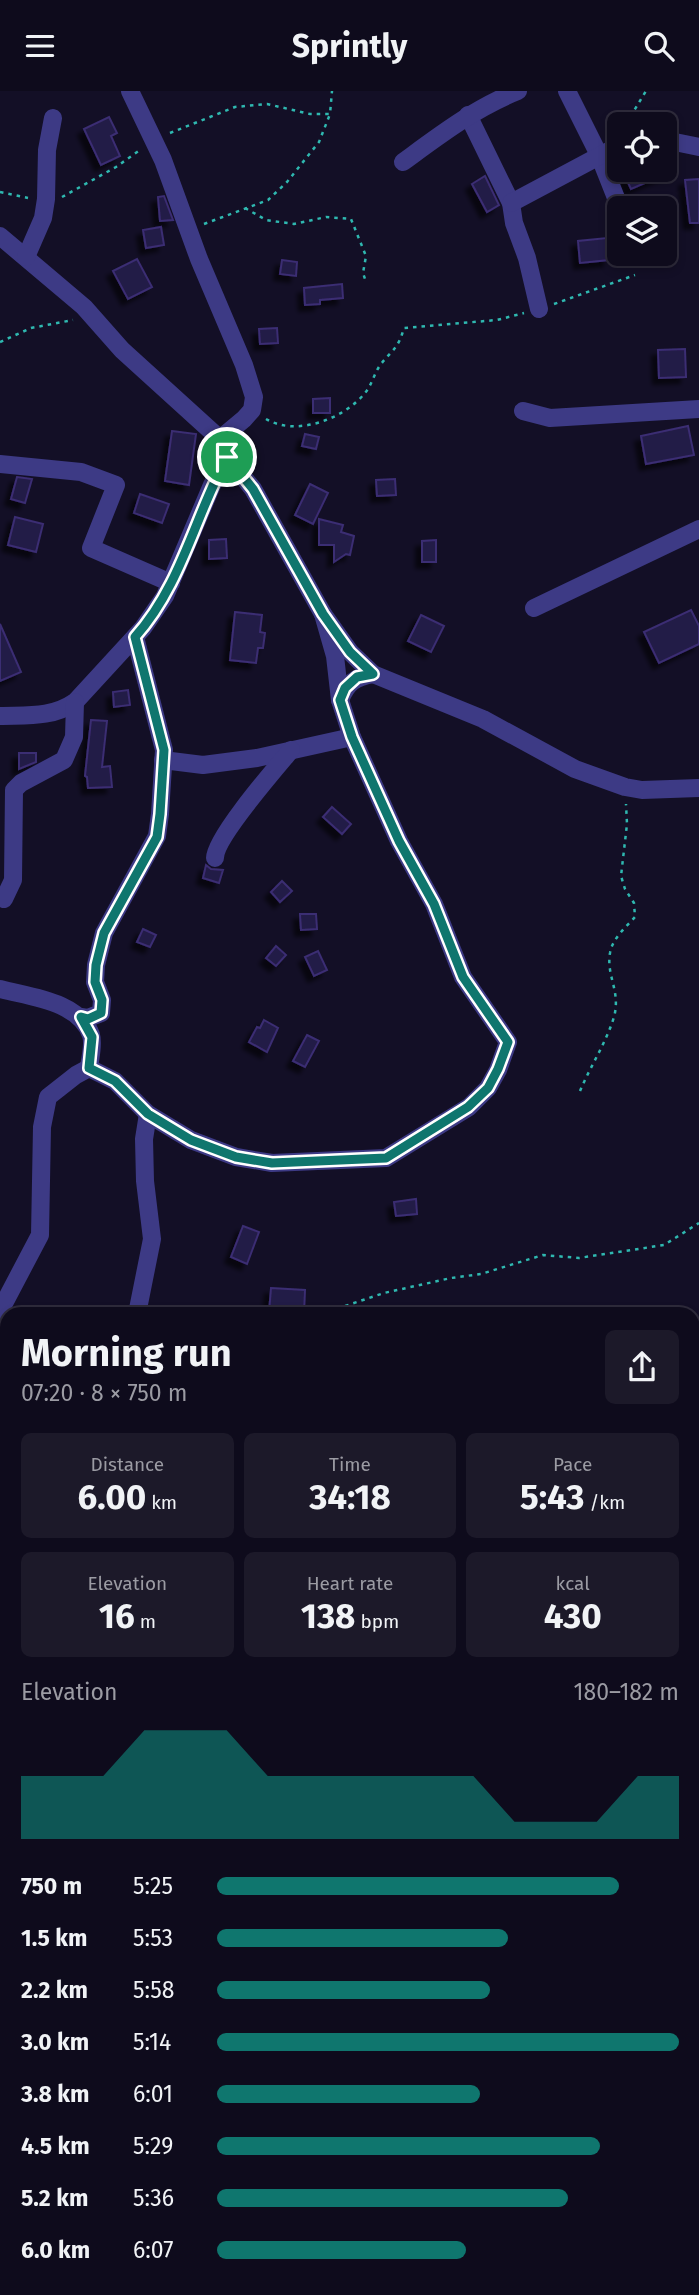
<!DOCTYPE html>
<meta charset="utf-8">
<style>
:root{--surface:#0e0b1c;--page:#1c1929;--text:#f1f3f6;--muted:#9b9ba3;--line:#2e2b3b;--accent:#0f766e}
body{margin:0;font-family:"Fira Sans",sans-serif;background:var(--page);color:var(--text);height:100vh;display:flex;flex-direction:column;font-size:26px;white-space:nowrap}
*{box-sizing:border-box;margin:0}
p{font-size:23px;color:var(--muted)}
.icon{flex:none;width:38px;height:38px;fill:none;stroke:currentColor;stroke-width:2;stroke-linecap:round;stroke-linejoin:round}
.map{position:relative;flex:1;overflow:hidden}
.panel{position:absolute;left:0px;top:1216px;width:700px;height:989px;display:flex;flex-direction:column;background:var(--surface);border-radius:21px 21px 0 0;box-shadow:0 4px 10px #0003,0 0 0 2px var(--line)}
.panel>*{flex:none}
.buttons{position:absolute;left:607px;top:21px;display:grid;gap:14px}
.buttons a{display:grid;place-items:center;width:70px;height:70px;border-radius:10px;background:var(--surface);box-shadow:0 4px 10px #0003,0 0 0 2px var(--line);font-size:35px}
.pin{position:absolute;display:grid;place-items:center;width:60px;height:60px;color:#fff;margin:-30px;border:4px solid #fff;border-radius:50%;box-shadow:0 2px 7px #0007}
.round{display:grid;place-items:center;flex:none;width:74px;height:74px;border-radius:10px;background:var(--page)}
.overview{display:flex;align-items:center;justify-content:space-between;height:119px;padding:0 21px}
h1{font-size:38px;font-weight:700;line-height:52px}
.stats{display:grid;grid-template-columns:repeat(3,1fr);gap:10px;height:119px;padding:7px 21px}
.stats div{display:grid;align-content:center;border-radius:10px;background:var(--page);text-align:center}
.stats b{font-size:35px;font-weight:700}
.stats small{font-size:19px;font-weight:400}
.stats p{font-size:19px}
.chart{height:196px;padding:14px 21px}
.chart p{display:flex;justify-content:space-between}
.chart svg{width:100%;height:126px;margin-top:7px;fill:var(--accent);opacity:.7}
ul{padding:0 21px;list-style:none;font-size:23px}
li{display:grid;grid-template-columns:112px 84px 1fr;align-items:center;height:52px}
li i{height:18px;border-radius:9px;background:var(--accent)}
header{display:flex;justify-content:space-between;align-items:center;height:91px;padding:0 21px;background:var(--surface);font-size:32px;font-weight:700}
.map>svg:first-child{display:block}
</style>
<header><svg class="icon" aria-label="menu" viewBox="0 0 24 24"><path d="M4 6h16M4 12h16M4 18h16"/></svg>Sprintly<svg class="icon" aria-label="search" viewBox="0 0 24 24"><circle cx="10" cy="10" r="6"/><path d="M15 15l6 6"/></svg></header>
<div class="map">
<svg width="699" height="2204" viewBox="0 0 699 2204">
<defs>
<filter id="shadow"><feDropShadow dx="-6" dy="6" stdDeviation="2" flood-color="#0009"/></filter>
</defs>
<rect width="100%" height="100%" fill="#130f26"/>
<g fill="#241b47" stroke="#3b2d73" stroke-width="2" filter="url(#shadow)">
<path d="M109 26 117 42 111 45 120 65 101 74 84 38Z"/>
<path d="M622 79H675L631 98Z"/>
<path d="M485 85 499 114 487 121 472 93Z"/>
<path d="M699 88V132H690L685 89Z"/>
<path d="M164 105 173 129 160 130 158 106Z"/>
<path d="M161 136 164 154 146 157 143 139Z"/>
<path d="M607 147 609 169 580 172 578 150Z"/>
<path d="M137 168 152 196 128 208 113 180Z"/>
<path d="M282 169 297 171 296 185 280 183Z"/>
<path d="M342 193 343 207 320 209V213L305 214 304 197Z"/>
<path d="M277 237 278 252 260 253 259 238Z"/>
<path d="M685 258 686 286 659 287 658 259Z"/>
<path d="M330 307V322H313V308Z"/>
<path d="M688 335 694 364 646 373 641 345Z"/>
<path d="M172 340 196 343 189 394 165 390Z"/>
<path d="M305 343 319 346 316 358 302 355Z"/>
<path d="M17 386 32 388 25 412 11 408Z"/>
<path d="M395 388 396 404 377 405 376 389Z"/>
<path d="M310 393 328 402 313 433 295 424Z"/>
<path d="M140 403 169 413 162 432 134 422Z"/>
<path d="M15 426 43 433 36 461 8 454Z"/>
<path d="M319 428 343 434 341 441 354 445 350 464 346 463 334 471V454H319Z"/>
<path d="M226 448 227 467 209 468V449Z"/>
<path d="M436 449V471H422V450Z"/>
<path d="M691 519 699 535V553L659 572 644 541Z"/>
<path d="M235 521 262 524 260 541 265 542 263 557H258L256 572 230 569Z"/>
<path d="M421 524 444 535 431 561 408 550Z"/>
<path d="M0 533 21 581 0 590Z"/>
<path d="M128 599 130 614 114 616 113 601Z"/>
<path d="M91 629 107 630 102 676 110 675 112 696 88 697 87 686 85 685Z"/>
<path d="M19 662H36V671L19 678Z"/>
<path d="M332 716 351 733 342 743 323 726Z"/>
<path d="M206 774 211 778 223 779 219 792 203 787Z"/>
<path d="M282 790 292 800 280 811 271 801Z"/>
<path d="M300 823H316L317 838 301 839Z"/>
<path d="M143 838 156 844 150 856 137 851Z"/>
<path d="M276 855 286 864 276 875 266 867Z"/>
<path d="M318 860 327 879 314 885 305 866Z"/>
<path d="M264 929 278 937 267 961 249 951 257 936 260 937Z"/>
<path d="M307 944 319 950 305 976 293 970Z"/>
<path d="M416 1108 417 1123 396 1125 394 1111Z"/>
<path d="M243 1135 259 1141 247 1173 231 1166Z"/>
<path d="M271 1197 305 1199 304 1223 269 1222Z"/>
</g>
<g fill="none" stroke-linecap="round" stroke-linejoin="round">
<g stroke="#2fb8b0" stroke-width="2.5" stroke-dasharray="3.5 5" stroke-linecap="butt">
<path d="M626 33 646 0"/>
<path d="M170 42 235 16 267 13 310 23H330L332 0"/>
<path d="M0 101 28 107"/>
<path d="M62 106 116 76 140 59"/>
<path d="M245 117 266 129 294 133 326 126 351 128 366 165 363 182 365 188"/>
<path d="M204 133 268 109 287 91 319 51 330 23"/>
<path d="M554 213 635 184"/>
<path d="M0 251 31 237 73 229"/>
<path d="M266 328C296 346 344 328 365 302 372 294 374 282 381 273 393 258 398 258 404 237L497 229 524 222"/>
<path d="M580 1000C591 974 606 952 614 926 621 900 606 885 610 862 612 848 626 836 635 826L634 812 625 798 621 785 627 733 626 713"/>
<path d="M321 1223 384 1202 451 1187 481 1183 543 1164 579 1167 664 1154 699 1132"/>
<path d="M693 1407 699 1403"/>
<path d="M693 1447 699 1457"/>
</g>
<g stroke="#3d3a85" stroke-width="18">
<path d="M130 0 163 69 199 168 244 274 254 306 252 319 244 328 220 348"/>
<path d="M567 0 599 64 620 117"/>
<path d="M468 24 511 112 514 132 527 167 539 218"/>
<path d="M665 49 699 56"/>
<path d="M403 71C440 44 475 17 518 0"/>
<path d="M511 112 620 54"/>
<path d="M0 145 84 216 122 259 220 348 227 366 253 398 323 523 350 561 373 583 483 628 575 678 625 696 642 699 699 697"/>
<path d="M26 166 43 127 46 108 47 59 53 27"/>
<path d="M523 320 550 327 699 318"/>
<path d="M0 373 81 381 116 394 91 457 171 492"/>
<path d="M534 517 699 438"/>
<path d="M340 609C347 592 355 586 373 583"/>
<path d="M0 625C27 624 52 627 75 611L143 537 165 505 212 394 227 366"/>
<path d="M163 669 203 674 257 667 352 646"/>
<path d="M215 767C215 747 275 678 291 659"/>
<path d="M4 808 13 789 14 699 21 692 64 669 74 646 75 611"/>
<path d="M0 898C30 906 79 910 91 944 94 953 90 967 89 977"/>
<path d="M81 926 88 927 101 922 102 909 95 891 96 874 104 842 157 745 160 723 164 659 135 546"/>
<path d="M0 1220 40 1144 42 1036 48 1006 76 984 89 977 115 990 148 1023 191 1049 236 1066 272 1072 386 1067 469 1016 488 997 498 979 508 951 463 886 434 813 399 750 352 646 340 609 335 565 323 523"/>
<path d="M137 1223 152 1148 145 1090 144 1048 148 1023"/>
<path d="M693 1290 699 1286"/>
<path d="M693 1584 699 1582"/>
<path d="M693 1628 699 1641"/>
<path d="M0 1727 7 1728"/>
<path d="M0 1919 7 1913"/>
<path d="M693 2007 699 2010"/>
<path d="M694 2074 699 2070"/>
<path d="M429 2198 438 2204"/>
<path d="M632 2198 644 2204"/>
<path d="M693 2203V2204"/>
<path d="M542 2204 547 2198"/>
</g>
</g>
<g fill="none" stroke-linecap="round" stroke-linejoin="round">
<defs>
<path id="route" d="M227 366 253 398 323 523 350 561 373 583 357 586 345 597 340 609 352 646 399 750 434 813 463 886 508 951 498 978 488 997 468 1016 386 1067 272 1072 236 1066 191 1049 148 1023 115 990 89 977 92 946 81 926 88 928 101 922 102 909 95 891 96 874 104 842 157 746 160 723 164 659 135 546C181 495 195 425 227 366Z"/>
</defs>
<use href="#route" stroke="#fff" stroke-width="14"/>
<use href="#route" stroke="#0f766e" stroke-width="9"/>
</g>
</svg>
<div class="buttons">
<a><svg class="icon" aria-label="locate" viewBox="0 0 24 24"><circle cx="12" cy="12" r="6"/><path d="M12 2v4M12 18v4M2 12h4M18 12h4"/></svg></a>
<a><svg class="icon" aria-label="layers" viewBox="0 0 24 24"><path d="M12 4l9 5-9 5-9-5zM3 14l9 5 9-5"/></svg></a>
</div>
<div class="pin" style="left:227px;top:366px;background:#1e9e55"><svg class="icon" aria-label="arrive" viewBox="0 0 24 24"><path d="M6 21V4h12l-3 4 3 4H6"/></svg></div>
<section class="panel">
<div class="overview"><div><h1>Morning run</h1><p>07:20 · 8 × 750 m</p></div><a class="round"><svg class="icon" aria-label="share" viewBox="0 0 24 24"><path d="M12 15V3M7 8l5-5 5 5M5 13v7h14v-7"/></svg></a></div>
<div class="stats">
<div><p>Distance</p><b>6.00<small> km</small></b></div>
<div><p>Time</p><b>34:18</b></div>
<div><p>Pace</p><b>5:43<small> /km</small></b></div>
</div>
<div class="stats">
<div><p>Elevation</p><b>16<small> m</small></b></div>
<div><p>Heart rate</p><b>138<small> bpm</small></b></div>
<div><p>kcal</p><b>430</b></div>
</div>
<div class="chart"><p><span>Elevation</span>180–182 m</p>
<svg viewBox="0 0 160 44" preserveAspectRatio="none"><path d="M0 44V22L10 22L20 22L30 6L40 6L50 6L60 22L70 22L80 22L90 22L100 22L110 22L120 38L130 38L140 38L150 22L160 22V44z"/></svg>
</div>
<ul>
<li><b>750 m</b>5:25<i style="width:87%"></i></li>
<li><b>1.5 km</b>5:53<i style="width:63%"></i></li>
<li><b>2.2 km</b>5:58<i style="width:59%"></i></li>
<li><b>3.0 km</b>5:14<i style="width:100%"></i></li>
<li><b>3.8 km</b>6:01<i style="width:57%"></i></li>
<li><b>4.5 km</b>5:29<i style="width:83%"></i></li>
<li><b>5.2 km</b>5:36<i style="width:76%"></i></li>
<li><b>6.0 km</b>6:07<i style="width:54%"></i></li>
</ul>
</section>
</div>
